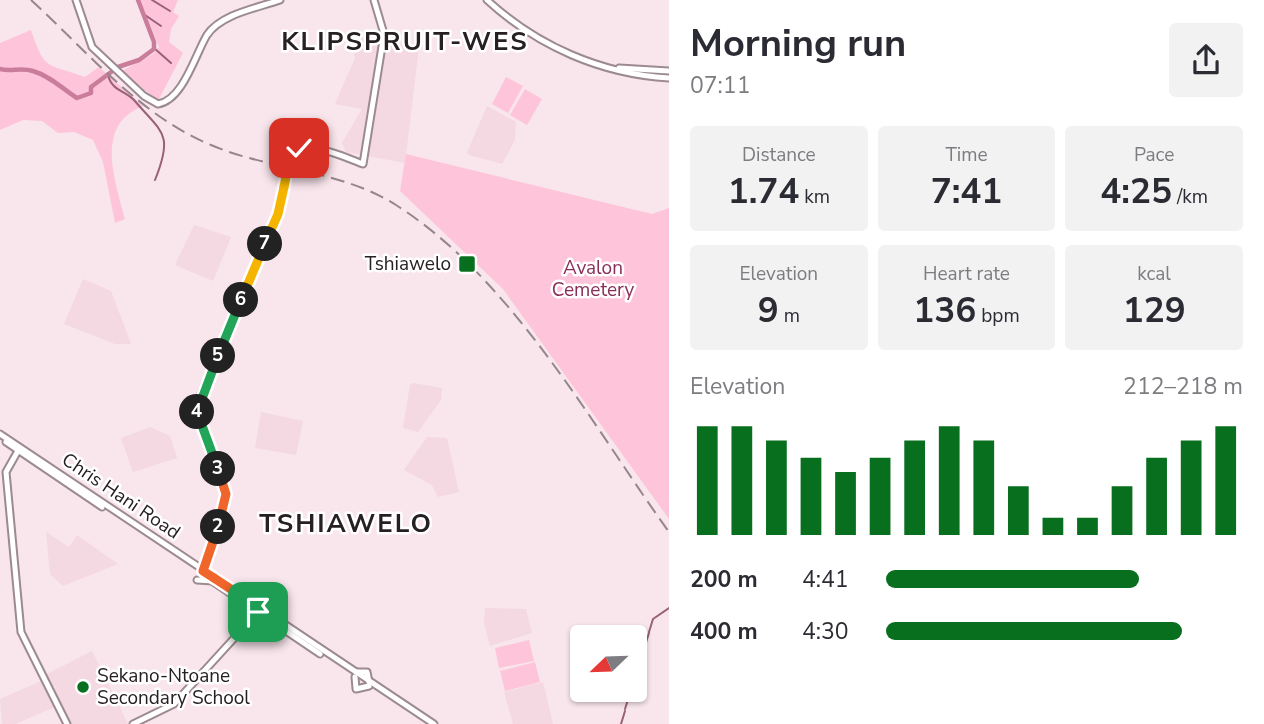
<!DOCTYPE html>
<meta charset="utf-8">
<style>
:root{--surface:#fff;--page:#f2f2f3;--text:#2b2b33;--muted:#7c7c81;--accent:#076f1e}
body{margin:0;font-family:"Nunito Sans",sans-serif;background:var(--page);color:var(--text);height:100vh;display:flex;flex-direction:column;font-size:26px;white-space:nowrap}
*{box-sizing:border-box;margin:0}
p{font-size:23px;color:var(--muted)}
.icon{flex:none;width:38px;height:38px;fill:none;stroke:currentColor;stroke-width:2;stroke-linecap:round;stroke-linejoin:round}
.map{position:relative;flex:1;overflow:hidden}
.details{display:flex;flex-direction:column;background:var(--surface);width:595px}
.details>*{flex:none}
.needle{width:46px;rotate:247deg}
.buttons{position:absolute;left:570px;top:625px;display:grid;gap:14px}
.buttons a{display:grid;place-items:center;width:77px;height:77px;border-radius:7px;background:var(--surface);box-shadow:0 2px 5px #0004;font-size:35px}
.pin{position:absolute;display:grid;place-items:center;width:60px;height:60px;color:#fff;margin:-30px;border-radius:14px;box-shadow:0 4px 10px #0006}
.km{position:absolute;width:35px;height:35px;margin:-18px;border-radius:50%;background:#222;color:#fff;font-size:19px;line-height:35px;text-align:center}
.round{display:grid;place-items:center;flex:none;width:74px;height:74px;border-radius:7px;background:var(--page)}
.summary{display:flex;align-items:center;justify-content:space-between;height:119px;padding:0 21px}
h1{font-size:38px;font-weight:700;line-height:52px}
.metrics{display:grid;grid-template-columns:repeat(3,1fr);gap:10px;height:119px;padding:7px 21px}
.metrics div{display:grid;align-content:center;border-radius:7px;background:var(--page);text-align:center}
.metrics b{font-size:35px;font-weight:700}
.metrics small{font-size:19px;font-weight:400}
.metrics p{font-size:19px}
.chart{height:196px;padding:14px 21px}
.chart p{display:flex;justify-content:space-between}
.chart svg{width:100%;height:126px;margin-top:7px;stroke:var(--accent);stroke-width:6}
ul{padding:0 21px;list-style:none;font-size:23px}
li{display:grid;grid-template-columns:112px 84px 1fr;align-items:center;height:52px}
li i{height:18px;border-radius:9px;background:var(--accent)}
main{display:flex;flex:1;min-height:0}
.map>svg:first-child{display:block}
</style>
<main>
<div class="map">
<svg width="669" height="724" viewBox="0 0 669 724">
<rect width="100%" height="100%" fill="#f9e6ec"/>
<g fill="#f4d8e2">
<path d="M350 36 419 47 405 163 346 152 342 143 362 109 335 104 355 58Z"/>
<path d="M487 106 516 122 515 140 502 164 469 155 467 152Z"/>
<path d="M194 225 231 237 213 281 175 265Z"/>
<path d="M83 279 111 291 131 344H115L64 324Z"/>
<path d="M413 383 442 388 441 400 418 432 403 428 410 384Z"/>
<path d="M261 412 303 421 296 455 255 448Z"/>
<path d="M150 427 170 436 177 458 133 472 121 438Z"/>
<path d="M427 437 447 438 459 492 438 497 432 485 404 470Z"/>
<path d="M46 532 69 547 77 535 118 564 63 586 50 574Z"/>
<path d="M485 608 526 609 532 633 490 646 484 623Z"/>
<path d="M92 651 128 724H71L53 690 56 686 51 687 45 675Z"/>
<path d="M41 681 55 707 15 724H2L0 699Z"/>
<path d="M543 682 553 724H513L504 692Z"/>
</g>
<g fill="#fec4d9">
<path d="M140 0H178L173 12 179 16 171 29 169 42 183 53 158 101 122 71 153 54 159 47Z"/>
<path d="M31 30C45 72 47 63 85 77L99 67 143 106C94 125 115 179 125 219L115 223 103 162 93 140 74 132 58 133 42 121 23 120 0 130V43Z"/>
<path d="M506 77 523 86 508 113 492 104Z"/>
<path d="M525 89 542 99 527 125 510 115Z"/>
<path d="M406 154 652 214 669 208V519L503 289 400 191Z"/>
<path d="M529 640 534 661 499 668 495 648Z"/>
<path d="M535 662 540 682 505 691 500 671Z"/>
</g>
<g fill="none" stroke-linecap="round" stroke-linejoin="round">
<g stroke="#986177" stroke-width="2">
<path d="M152 0 170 11"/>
<path d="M142 13 161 26"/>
<path d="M154 48 171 63"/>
<path d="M108 75C112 91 124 90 134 100 162 133 174 133 155 180"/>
<path d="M649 632 653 619 669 608"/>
<path d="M635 677 649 633"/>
<path d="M625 709 631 690"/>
<path d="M621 724 625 711"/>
</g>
<path stroke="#c97d9b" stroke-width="4.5" d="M0 69C11 72 21 67 33 71 50 76 63 89 77 98L91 93V87L118 67 139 60 154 49V42L138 0"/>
<defs>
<g id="secondary">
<path d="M76 0 92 47 144 96 158 104C183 100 195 55 207 35 221 14 257 8 280 0"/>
<path d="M487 0C537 46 601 74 669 78"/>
<path d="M619 68 669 71"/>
<path d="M289 160C301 135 343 157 363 164L384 34 374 0"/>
<path d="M0 434 434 724"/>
<path d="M6 442 102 507"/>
<path d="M19 449 6 472 21 632 67 724"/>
<path d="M203 571 212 550 226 496 195 408 277 216 287 171"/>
<path d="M197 580 213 581"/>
<path d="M212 581 320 654"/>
<path d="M356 672H367L369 682"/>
<path d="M355 677 356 689 369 686"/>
<path d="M133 724 174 704 259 611"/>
</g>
</defs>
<use href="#secondary" stroke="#9c8a91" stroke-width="9"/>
<use href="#secondary" stroke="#fff" stroke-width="5"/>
<path stroke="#94868b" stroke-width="2" stroke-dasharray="14 7" stroke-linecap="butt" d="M31 0C87 51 140 116 211 145 272 171 339 169 396 205 512 279 590 422 669 532"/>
<defs>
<path id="secondary-bridge" d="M287 171 289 160"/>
</defs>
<use href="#secondary-bridge" stroke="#9c8a91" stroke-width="9" stroke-linecap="butt"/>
<use href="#secondary-bridge" stroke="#fff" stroke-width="5"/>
</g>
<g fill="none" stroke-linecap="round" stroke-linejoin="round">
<defs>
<path id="split-1" d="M214 578 261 609 258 612"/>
<path id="split-2" d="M214 578 203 571 218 527"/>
<path id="split-3" d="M218 469 226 494 218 527"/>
<path id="split-4" d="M197 412 218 469"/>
<path id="split-5" d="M197 412 218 356"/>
<path id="split-6" d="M218 356 241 300"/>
<path id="split-7" d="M241 300 265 244"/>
<path id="split-8" d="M265 244 278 214 284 187"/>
<path id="split-9" d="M284 187 289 160 299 148"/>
</defs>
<use href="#split-1" stroke="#fff" stroke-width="14"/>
<use href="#split-2" stroke="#fff" stroke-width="14"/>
<use href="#split-3" stroke="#fff" stroke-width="14"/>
<use href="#split-4" stroke="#fff" stroke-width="14"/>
<use href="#split-5" stroke="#fff" stroke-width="14"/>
<use href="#split-6" stroke="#fff" stroke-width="14"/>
<use href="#split-7" stroke="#fff" stroke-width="14"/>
<use href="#split-8" stroke="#fff" stroke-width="14"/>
<use href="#split-9" stroke="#fff" stroke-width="14"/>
<use href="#split-1" stroke="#f0652b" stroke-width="9"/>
<use href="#split-2" stroke="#f0652b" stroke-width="9"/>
<use href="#split-3" stroke="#f0652b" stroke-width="9"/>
<use href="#split-4" stroke="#22a559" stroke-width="9"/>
<use href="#split-5" stroke="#22a559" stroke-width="9"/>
<use href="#split-6" stroke="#22a559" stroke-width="9"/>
<use href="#split-7" stroke="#f5b400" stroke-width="9"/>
<use href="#split-8" stroke="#f5b400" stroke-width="9"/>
<use href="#split-9" stroke="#f5b400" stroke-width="9"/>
</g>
<g fill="#076f1e" stroke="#fff" stroke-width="2.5">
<rect x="458" y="255" width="18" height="18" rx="3.5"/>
<circle cx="83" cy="687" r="7"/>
</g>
<g text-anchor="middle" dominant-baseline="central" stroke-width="5" stroke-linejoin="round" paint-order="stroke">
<g font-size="19" fill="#272023" stroke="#fff" text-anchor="end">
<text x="451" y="264">Tshiawelo</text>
<text x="97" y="676" text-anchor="start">Sekano-Ntoane<tspan x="97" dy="22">Secondary School</tspan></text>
</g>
<g font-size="19" fill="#892e58" stroke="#fff">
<text x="593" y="268">Avalon<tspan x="593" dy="22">Cemetery</tspan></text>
</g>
<g font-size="19" fill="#272023" stroke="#fff">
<text transform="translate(121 496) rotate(34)">Chris Hani Road</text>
</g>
<g font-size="26" font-weight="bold" letter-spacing="2" fill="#272023" stroke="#fff">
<text x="405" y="41">KLIPSPRUIT-WES</text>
<text x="346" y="523">TSHIAWELO</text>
</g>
</g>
</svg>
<div class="buttons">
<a><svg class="needle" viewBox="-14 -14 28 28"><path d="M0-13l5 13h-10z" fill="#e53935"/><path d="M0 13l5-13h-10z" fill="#7c7c81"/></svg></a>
</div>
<div class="pin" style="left:258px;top:612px;background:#1e9e55"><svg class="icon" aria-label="arrive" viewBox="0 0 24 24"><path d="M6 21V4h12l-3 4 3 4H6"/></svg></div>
<div class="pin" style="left:299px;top:148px;background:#d93025"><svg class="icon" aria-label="check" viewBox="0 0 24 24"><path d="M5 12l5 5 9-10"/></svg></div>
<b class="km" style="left:218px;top:527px">2</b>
<b class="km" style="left:218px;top:469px">3</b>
<b class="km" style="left:197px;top:412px">4</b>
<b class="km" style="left:218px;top:356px">5</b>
<b class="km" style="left:241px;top:300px">6</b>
<b class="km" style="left:265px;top:244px">7</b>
</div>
<section class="details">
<div class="summary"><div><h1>Morning run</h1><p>07:11</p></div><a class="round"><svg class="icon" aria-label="share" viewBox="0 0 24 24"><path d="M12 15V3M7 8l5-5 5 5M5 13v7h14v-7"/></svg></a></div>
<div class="metrics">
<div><p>Distance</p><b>1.74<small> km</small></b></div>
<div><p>Time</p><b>7:41</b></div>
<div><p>Pace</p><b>4:25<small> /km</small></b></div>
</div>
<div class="metrics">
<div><p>Elevation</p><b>9<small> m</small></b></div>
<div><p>Heart rate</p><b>136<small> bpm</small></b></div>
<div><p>kcal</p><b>129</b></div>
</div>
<div class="chart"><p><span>Elevation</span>212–218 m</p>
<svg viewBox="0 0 160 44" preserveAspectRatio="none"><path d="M5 44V6M15 44V6M25 44V11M35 44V17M45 44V22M55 44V17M65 44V11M75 44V6M85 44V11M95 44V27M105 44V38M115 44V38M125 44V27M135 44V17M145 44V11M155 44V6"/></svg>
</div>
<ul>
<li><b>200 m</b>4:41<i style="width:71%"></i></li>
<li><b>400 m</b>4:30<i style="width:83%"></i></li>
</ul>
</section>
</main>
